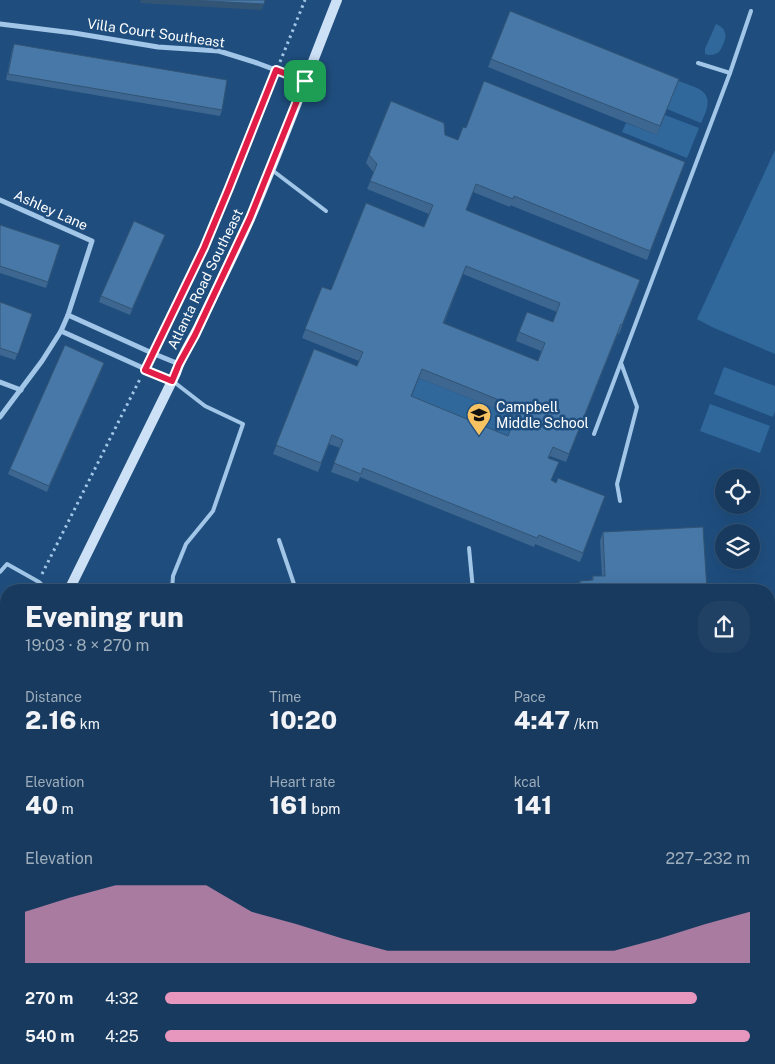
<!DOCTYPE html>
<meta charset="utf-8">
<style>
:root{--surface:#173a5e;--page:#204164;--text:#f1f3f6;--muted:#9eadbc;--line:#365473;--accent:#e797bd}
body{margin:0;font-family:"Public Sans",sans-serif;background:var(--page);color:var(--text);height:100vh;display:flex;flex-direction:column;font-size:19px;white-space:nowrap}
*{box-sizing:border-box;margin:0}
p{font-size:16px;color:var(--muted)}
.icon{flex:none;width:28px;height:28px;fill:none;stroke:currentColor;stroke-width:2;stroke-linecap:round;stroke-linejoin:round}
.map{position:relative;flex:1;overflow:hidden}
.drawer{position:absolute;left:0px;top:584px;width:775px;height:481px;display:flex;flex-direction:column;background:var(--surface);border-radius:20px 20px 0 0;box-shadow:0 5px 20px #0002,0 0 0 1px var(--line)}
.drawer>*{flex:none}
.tools{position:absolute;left:715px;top:469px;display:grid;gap:10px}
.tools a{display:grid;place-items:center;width:45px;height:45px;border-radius:50%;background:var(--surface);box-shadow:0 5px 20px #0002,0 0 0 1px var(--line);font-size:25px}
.pin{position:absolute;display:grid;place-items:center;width:42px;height:42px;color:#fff;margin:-21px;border-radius:10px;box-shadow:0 2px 8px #0006}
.round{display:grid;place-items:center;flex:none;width:52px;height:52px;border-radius:20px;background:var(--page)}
.head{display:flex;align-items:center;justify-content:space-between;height:85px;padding:0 25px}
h1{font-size:28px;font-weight:800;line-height:38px}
.metrics{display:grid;grid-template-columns:repeat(3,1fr);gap:8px;height:85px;padding:5px 25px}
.metrics div{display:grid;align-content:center}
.metrics b{font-size:25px;font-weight:800}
.metrics small{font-size:14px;font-weight:400}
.metrics p{font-size:14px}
.chart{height:140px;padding:10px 25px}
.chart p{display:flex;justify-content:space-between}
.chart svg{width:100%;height:90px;margin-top:5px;fill:var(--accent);opacity:.7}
ul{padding:0 25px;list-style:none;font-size:16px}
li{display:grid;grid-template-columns:80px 60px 1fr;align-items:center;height:38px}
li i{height:12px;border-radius:6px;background:var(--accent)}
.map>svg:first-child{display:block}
</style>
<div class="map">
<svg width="775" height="1064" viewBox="0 0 775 1064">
<rect width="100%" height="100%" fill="#1f4e7e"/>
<g fill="#31689c">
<path d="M716 24C730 30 726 41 719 52 714 55 711 56 705 54V49Z"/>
<path d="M645 68 697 88C714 96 707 110 701 123L667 109Z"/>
<path d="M665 115 699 128 687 158 622 132 626 123 657 135Z"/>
<path d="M775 150V354L712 327 697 319Z"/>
<path d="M724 367 775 386V411L773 417 714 394Z"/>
<path d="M419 378 516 417 505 444 408 405Z"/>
<path d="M710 404 770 426 760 453 700 431Z"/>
</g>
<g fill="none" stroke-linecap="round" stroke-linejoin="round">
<g stroke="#a2c6e7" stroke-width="3" stroke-dasharray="2.5 4" stroke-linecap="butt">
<path d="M280 62 305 0"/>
<path d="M158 344 204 248 229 188 273 79"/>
<path d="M42 574 140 379"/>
<path d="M0 663 6 650"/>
</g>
<g stroke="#a2c6e7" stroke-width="4">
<path d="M730 73 751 11"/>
<path d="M272 170 326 211"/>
<path d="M594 434 730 73 698 63"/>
<path d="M620 501 617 484 637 407 621 363"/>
<path d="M279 540 296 590"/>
<path d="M469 548 473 590"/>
<path d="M0 572 7 564 39 582 47 590"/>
<path d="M172 590 173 576 186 544 213 511 243 424 205 406 174 382"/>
<path d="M0 984 6 972"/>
<path d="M193 1064 197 1059"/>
</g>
<g stroke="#a2c6e7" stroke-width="5">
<path d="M0 24 74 33 158 47 219 51 257 63 305 81"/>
<path d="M0 200 92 241 68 315 61 331 42 361 0 417"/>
<path d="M68 315 152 353 179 364"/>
<path d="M61 331 172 381"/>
<path d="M0 382 21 390"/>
<path d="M769 860 775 865"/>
<path d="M451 1064 455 1059"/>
</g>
<g stroke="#cde1f6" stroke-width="10">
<path d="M69 590 176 373C181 356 191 342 199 326 216 290 234 255 250 219 281 147 308 73 337 0"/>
<path d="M0 729 6 716"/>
<path d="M0 764 6 751"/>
<path d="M556 1059 563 1064"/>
</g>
</g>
<g fill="#3d6790" fill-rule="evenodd">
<path d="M510 11 679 79 657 135 488 67Z"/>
<path d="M14 44 222 110 220 116 6 80 12 50Z"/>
<path d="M466 128 685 162 647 260 510 205V207L473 192 466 210 640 280 619 334 618 333 566 462 550 456 549 458 552 481 556 483 605 496 580 562 535 544 534 547 360 477 358 482 331 472 340 448 329 444 318 472 273 454 314 349 357 366 359 361 302 338 322 287 331 290 424 227 429 214 367 189 374 173 366 163 369 155 445 135 458 140ZM463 274 557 312 553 322 519 332 516 341 541 351 538 361 444 323ZM419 378 516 417 508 436 411 397Z"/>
<path d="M0 225 60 245 46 288 0 273Z"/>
<path d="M165 235 130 315 99 302 101 296Z"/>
<path d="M0 302 32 314 15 360 0 355Z"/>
<path d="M102 369 47 492 8 474 10 469Z"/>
<path d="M603 532 707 590H493L494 587 579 583 580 581H591L593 576H602L600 541Z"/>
<path d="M769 923 775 926V963L769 959Z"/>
<path d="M668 1059H700L697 1064H675Z"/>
</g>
<g fill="#325475">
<path d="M141 0H188L264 4 262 10 140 3Z"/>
<path d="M104 363 102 369 47 492 49 486Z"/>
</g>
<g fill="#4778a7" stroke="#325475" fill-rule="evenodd">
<path d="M188 0H265L264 4Z"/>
<path d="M510 11 679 79 660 126 491 59Z"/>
<path d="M14 44 227 80 222 110 8 74Z"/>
<path d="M484 81 685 162 650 251 514 196 513 199 476 184 466 210 640 280 622 325 621 324 569 454 553 447 548 458 559 462 551 480 556 483 558 478 605 496 583 553 539 535 537 538 363 468 361 474 334 463 343 440 332 435 321 463 276 445 314 349 357 366 363 352 305 329 322 287 331 290 366 203 424 227 433 205 370 181 377 164 369 155 391 101 444 123 445 135 458 140 463 127 466 128ZM466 266 560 303 553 322 527 312 519 332 545 343 538 361 443 323ZM422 369 519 408 508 436 411 396Z"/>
<path d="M134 221 165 235 132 309 101 296Z"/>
<path d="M0 225 60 245 48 282 0 266Z"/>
<path d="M0 302 32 314 18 354 0 348Z"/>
<path d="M65 345 104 363 49 486 10 469Z"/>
<path d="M703 527 707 590H494V587L580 583V581L593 580V576H605L603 532Z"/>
<path d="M769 923 775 926V955L769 952Z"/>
<path d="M679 1059H699L695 1064H686Z"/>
<path d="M722 1059H734L742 1064H719Z"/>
<path d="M333 1060 339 1064H331Z"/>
</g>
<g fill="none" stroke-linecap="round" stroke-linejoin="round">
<defs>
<path id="route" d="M276 70 305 81 250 218 195 335 179 364 172 381 145 370 204 248 229 188Z"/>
</defs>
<use href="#route" stroke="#fff" stroke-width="10"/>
<use href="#route" stroke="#e11d48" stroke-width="6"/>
</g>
<defs>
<symbol id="school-pin" viewBox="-11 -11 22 30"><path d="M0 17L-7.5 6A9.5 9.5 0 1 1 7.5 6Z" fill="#f6c262" stroke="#1f4e7e"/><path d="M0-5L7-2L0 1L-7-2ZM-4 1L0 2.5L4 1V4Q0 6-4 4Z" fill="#111"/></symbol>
</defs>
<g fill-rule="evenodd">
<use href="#school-pin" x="465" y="401" width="28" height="38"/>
</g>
<g text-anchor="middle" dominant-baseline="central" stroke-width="5" stroke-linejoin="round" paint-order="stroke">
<g font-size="14" fill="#fff" stroke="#1f4e7e">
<text transform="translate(156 33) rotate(8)">Villa Court Southeast</text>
<text transform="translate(51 210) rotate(24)">Ashley Lane</text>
<text transform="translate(205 279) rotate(-64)">Atlanta Road Southeast</text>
</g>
<g font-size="14" fill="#fff" stroke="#1f4e7e" text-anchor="start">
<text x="496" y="407">Campbell<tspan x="496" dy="16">Middle School</tspan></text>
</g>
</g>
</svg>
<div class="tools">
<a><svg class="icon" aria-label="locate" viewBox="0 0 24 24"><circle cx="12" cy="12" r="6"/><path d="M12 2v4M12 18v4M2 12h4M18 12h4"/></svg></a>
<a><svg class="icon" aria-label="layers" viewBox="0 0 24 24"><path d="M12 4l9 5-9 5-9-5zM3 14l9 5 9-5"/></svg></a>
</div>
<div class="pin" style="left:305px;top:81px;background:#1e9e55"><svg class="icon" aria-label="arrive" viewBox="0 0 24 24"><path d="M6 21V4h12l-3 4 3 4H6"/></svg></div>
<section class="drawer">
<div class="head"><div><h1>Evening run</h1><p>19:03 · 8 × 270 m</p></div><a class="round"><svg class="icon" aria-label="share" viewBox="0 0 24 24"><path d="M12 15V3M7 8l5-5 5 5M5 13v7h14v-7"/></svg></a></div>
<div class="metrics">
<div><p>Distance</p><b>2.16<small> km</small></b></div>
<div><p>Time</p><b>10:20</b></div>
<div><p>Pace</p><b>4:47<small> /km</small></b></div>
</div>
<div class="metrics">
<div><p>Elevation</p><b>40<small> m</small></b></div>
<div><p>Heart rate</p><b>161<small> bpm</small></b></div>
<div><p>kcal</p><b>141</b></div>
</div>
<div class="chart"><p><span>Elevation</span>227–232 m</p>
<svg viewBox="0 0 160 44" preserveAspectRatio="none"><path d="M0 44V19L10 12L20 6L30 6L40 6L50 19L60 25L70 32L80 38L90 38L100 38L110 38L120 38L130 38L140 32L150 25L160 19V44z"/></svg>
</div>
<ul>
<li><b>270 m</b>4:32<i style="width:91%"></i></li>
<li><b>540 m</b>4:25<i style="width:100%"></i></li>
</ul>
</section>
</div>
